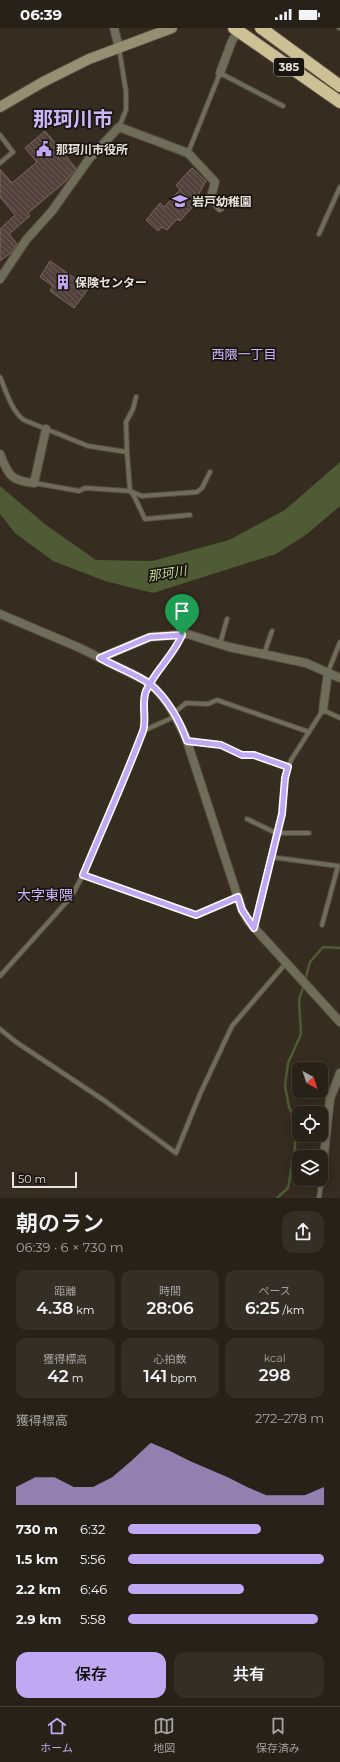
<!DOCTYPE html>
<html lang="ja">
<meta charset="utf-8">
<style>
:root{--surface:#282118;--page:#342e25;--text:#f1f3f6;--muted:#a5a3a2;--line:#443e37;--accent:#c2a8f3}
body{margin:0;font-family:Montserrat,"Noto Sans JP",sans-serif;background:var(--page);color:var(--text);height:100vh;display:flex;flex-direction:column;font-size:15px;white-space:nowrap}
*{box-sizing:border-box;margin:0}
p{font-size:13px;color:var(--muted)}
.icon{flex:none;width:22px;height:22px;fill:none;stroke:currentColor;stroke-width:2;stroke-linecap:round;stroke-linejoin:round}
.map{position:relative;height:1170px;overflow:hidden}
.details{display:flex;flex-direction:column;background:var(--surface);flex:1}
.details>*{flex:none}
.needle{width:26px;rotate:140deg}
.controls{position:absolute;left:292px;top:1034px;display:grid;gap:8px}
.controls a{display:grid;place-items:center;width:36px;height:36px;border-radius:8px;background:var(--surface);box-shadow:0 2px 10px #0003,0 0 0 1px var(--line);font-size:20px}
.scale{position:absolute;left:12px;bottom:10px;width:65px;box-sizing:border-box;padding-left:4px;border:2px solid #e9e2da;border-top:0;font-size:11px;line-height:14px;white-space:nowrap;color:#e9e2da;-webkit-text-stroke:3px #1a1510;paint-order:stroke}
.pin{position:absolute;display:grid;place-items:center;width:34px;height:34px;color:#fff;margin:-41px -17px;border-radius:50% 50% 50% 0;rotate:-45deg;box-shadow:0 0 4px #0007}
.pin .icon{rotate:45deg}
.round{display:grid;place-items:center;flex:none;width:42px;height:42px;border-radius:12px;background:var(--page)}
.summary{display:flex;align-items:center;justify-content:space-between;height:68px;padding:0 16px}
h1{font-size:22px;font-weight:600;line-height:30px}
.metrics{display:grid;grid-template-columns:repeat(3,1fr);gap:6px;height:68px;padding:4px 16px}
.metrics div{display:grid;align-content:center;border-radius:10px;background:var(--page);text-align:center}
.metrics b{font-size:17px;font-weight:600}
.metrics small{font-size:11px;font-weight:400}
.metrics p{font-size:11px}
.chart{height:112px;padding:8px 16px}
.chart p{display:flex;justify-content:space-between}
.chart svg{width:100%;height:72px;margin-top:4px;fill:var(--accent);opacity:.7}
.button{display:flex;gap:8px;margin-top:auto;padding:8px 16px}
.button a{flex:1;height:46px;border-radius:12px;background:var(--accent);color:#111;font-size:16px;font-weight:600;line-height:46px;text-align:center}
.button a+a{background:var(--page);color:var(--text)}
ul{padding:0 16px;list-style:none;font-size:13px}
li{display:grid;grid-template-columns:64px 48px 1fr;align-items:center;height:30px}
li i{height:10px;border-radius:5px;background:var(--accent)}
.status{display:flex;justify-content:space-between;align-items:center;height:28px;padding:0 20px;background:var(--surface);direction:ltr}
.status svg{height:11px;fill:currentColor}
.tab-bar{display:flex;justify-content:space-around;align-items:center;height:56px;border-top:1px solid var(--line);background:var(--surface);font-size:11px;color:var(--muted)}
.tab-bar a{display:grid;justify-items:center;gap:2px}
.tab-bar .on{color:var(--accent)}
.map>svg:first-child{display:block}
</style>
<div class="status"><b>06:39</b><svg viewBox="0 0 49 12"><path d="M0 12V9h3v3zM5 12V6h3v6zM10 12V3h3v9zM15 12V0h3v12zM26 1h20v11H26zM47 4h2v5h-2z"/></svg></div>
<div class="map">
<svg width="340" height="1170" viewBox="0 0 340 1170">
<defs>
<pattern id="building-back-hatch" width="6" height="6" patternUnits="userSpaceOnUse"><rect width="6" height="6" fill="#52423b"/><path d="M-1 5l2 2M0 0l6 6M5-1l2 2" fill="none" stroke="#6b5d57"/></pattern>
</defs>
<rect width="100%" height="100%" fill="#362c20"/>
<path fill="#4f5b34" d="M340 434V478L307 506 276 526 153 565 105 553 53 533 15 505 0 486V458L46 497 96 532 152 533 229 512 285 482Z"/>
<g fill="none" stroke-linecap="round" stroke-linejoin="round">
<g stroke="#4f5b34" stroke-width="2.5">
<path d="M305 953 310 934 323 919 340 920"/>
<path d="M277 1170 288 1160 295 1120 296 1094 289 1079 285 1058 288 1035 301 1006 299 972 304 957"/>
</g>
</g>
<g fill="url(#building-back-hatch)" stroke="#796860">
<path d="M45 103 76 140 66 153 28 185 30 188 9 206 17 216 11 225 0 233V201L15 187 0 169V141L12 155 37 134 25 120Z"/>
<path d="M192 140 206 153 197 169 200 171 180 193 177 191 167 202 162 199 158 203 146 192 160 175 164 179 180 162 176 157Z"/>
<path d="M50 233 89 260 74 280 50 263 53 258 40 249Z"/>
</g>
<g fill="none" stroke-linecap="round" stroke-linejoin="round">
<defs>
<g id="lane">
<path d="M339 0H340"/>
<path d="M119 99 126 82V64L119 20"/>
<path d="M0 107 13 124 0 135"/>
<path d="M188 125 220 45 283 78"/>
<path d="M319 206 340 159"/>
<path d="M0 349C6 363 12 384 24 392L88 418 127 424 130 463 142 468 197 464 202 460 210 444"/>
<path d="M127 424 126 394 133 381 136 369"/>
<path d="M34 455 79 463 85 460 130 463 134 468 145 491 190 487"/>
<path d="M220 616 227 591"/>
<path d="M264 626 272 603"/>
<path d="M328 644 340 614"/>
<path d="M174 685 186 675 208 676 217 672 309 704"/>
<path d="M143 703 176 688"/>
<path d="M188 713 221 717 242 727H254L289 739"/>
<path d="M247 791 276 805H309"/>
<path d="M271 829 338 838 322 897"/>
<path d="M83 847 196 887 238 869"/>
<path d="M255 899 282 786 285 750 291 732 323 682 340 690"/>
<path d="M0 948 71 869 83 847 144 701 145 665 159 642 178 617 182 607"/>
<path d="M0 1001 16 1014 105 1073 176 1125 200 1066 232 998 286 935"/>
<path d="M319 1170 321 1155"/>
</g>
<g id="street">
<path d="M114 0 119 20"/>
<path d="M220 45 232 13 238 3"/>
<path d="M0 251 26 212 52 183 89 131 119 99 188 125 215 154 211 169 220 180"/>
<path d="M0 426C8 447 11 453 34 455L46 401"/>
<path d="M0 586 80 620 100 630 150 609 187 606 229 619 306 635 340 650"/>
<path d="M100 630C116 639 136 646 150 656 167 670 177 691 186 710L242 882 249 894 340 994"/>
<path d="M323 682 328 644"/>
<path d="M321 1155 330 1071 340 1045"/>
</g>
<path id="secondary" d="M0 79 43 54 89 31 172 0"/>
<g id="highway">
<path d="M234 0 340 74"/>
<path d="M261 0 340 58"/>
</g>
</defs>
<use href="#lane" stroke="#53493e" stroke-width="6"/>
<use href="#street" stroke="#53493e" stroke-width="10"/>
<use href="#secondary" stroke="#53493e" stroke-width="12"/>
<use href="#highway" stroke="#53493e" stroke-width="14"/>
<use href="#lane" stroke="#706c5a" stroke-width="4"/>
<use href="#street" stroke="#706c5a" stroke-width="8"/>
<use href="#secondary" stroke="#958e72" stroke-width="10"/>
<use href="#highway" stroke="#cbc194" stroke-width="12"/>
</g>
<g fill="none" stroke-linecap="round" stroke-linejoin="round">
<defs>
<path id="route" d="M182 607C173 628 155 643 146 663 141 675 147 691 143 703 125 751 103 799 83 847L196 887 238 869 242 882 254 900 282 786 285 750 288 739 254 727H242L221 717 187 713C180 693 167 670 150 656 136 646 116 639 100 630L150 609 182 607"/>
</defs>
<use href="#route" stroke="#fff" stroke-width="8"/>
<use href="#route" stroke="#c2a8f3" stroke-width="5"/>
</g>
<defs>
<symbol id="civic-bare" viewBox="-9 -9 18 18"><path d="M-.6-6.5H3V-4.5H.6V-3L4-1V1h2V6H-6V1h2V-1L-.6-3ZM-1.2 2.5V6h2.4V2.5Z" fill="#c2a8f3" stroke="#1a1510" stroke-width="2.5" paint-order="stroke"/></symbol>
<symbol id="school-bare" viewBox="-9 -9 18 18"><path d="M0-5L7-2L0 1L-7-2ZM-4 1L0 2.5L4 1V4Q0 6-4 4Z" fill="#c2a8f3" stroke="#1a1510" stroke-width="2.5" paint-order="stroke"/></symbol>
<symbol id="building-bare" viewBox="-9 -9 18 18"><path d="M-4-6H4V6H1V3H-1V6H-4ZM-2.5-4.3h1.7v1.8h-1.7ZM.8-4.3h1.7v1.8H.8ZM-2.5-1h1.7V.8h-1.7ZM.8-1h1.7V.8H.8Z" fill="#c2a8f3" stroke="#1a1510" stroke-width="2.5" paint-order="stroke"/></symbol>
</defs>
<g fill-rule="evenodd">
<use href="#civic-bare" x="33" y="110" width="22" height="22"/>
<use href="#school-bare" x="169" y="162" width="22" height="22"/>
<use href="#building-bare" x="52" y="243" width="22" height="22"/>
</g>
<g text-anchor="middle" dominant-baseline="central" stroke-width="3.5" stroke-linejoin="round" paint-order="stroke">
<rect fill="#1a1510" stroke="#aba49d" stroke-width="1" x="274" y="30" width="30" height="18" rx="3"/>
<g font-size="11" font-weight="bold" fill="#e9e2da">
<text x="289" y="39">385</text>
</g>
<g font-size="12" font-weight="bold" fill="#e9e2da" stroke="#1a1510" text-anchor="start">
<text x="56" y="121">那珂川市役所</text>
<text x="192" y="173">岩戸幼稚園</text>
<text x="75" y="254">保険センター</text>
</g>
<g font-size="13" fill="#cdb5fb" stroke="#1a1510">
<text x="244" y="326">西隈一丁目</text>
</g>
<g font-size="13" font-style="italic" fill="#c0d593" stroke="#1a1510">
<text transform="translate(167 545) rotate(-9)">那珂川</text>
</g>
<g font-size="14" fill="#cdb5fb" stroke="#1a1510">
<text x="45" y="867">大字東隈</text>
</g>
<g font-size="20" font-weight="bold" fill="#cdb5fb" stroke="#1a1510">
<text x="73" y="91">那珂川市</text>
</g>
</g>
</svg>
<div class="controls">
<a><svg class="needle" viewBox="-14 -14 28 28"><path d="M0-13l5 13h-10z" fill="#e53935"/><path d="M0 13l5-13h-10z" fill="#a5a3a2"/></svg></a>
<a><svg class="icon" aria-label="locate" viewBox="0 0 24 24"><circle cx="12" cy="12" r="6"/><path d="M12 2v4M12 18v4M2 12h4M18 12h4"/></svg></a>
<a><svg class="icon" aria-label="layers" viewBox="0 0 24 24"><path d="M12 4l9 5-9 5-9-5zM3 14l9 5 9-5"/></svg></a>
</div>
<div class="scale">50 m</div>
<div class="pin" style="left:182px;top:607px;background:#1e9e55"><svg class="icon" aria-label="arrive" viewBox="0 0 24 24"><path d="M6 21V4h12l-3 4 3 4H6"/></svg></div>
</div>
<section class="details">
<div class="summary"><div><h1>朝のラン</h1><p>06:39 · 6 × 730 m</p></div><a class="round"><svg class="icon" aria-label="share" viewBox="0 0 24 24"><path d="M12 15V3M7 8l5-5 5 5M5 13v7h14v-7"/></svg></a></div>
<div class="metrics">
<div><p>距離</p><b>4.38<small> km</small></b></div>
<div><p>時間</p><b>28:06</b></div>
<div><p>ペース</p><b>6:25<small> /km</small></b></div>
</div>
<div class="metrics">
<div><p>獲得標高</p><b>42<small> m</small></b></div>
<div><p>心拍数</p><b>141<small> bpm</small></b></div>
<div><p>kcal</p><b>298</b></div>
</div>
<div class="chart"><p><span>獲得標高</span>272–278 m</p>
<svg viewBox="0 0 160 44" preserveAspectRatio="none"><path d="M0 44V33L10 27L20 27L30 33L40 33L50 27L60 17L70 6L80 11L90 17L100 22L110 27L120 33L130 38L140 38L150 38L160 33V44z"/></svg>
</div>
<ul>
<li><b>730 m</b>6:32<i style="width:68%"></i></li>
<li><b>1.5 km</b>5:56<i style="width:100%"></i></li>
<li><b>2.2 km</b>6:46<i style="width:59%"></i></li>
<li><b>2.9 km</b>5:58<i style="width:97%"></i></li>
</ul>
<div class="button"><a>保存</a><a>共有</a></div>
</section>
<nav class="tab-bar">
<a class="on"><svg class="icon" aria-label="home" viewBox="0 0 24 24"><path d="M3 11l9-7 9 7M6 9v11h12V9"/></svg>ホーム</a>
<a><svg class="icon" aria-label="map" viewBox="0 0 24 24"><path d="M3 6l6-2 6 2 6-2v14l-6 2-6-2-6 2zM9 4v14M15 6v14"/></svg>地図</a>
<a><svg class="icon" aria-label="saved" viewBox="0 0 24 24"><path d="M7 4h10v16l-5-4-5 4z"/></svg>保存済み</a>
</nav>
